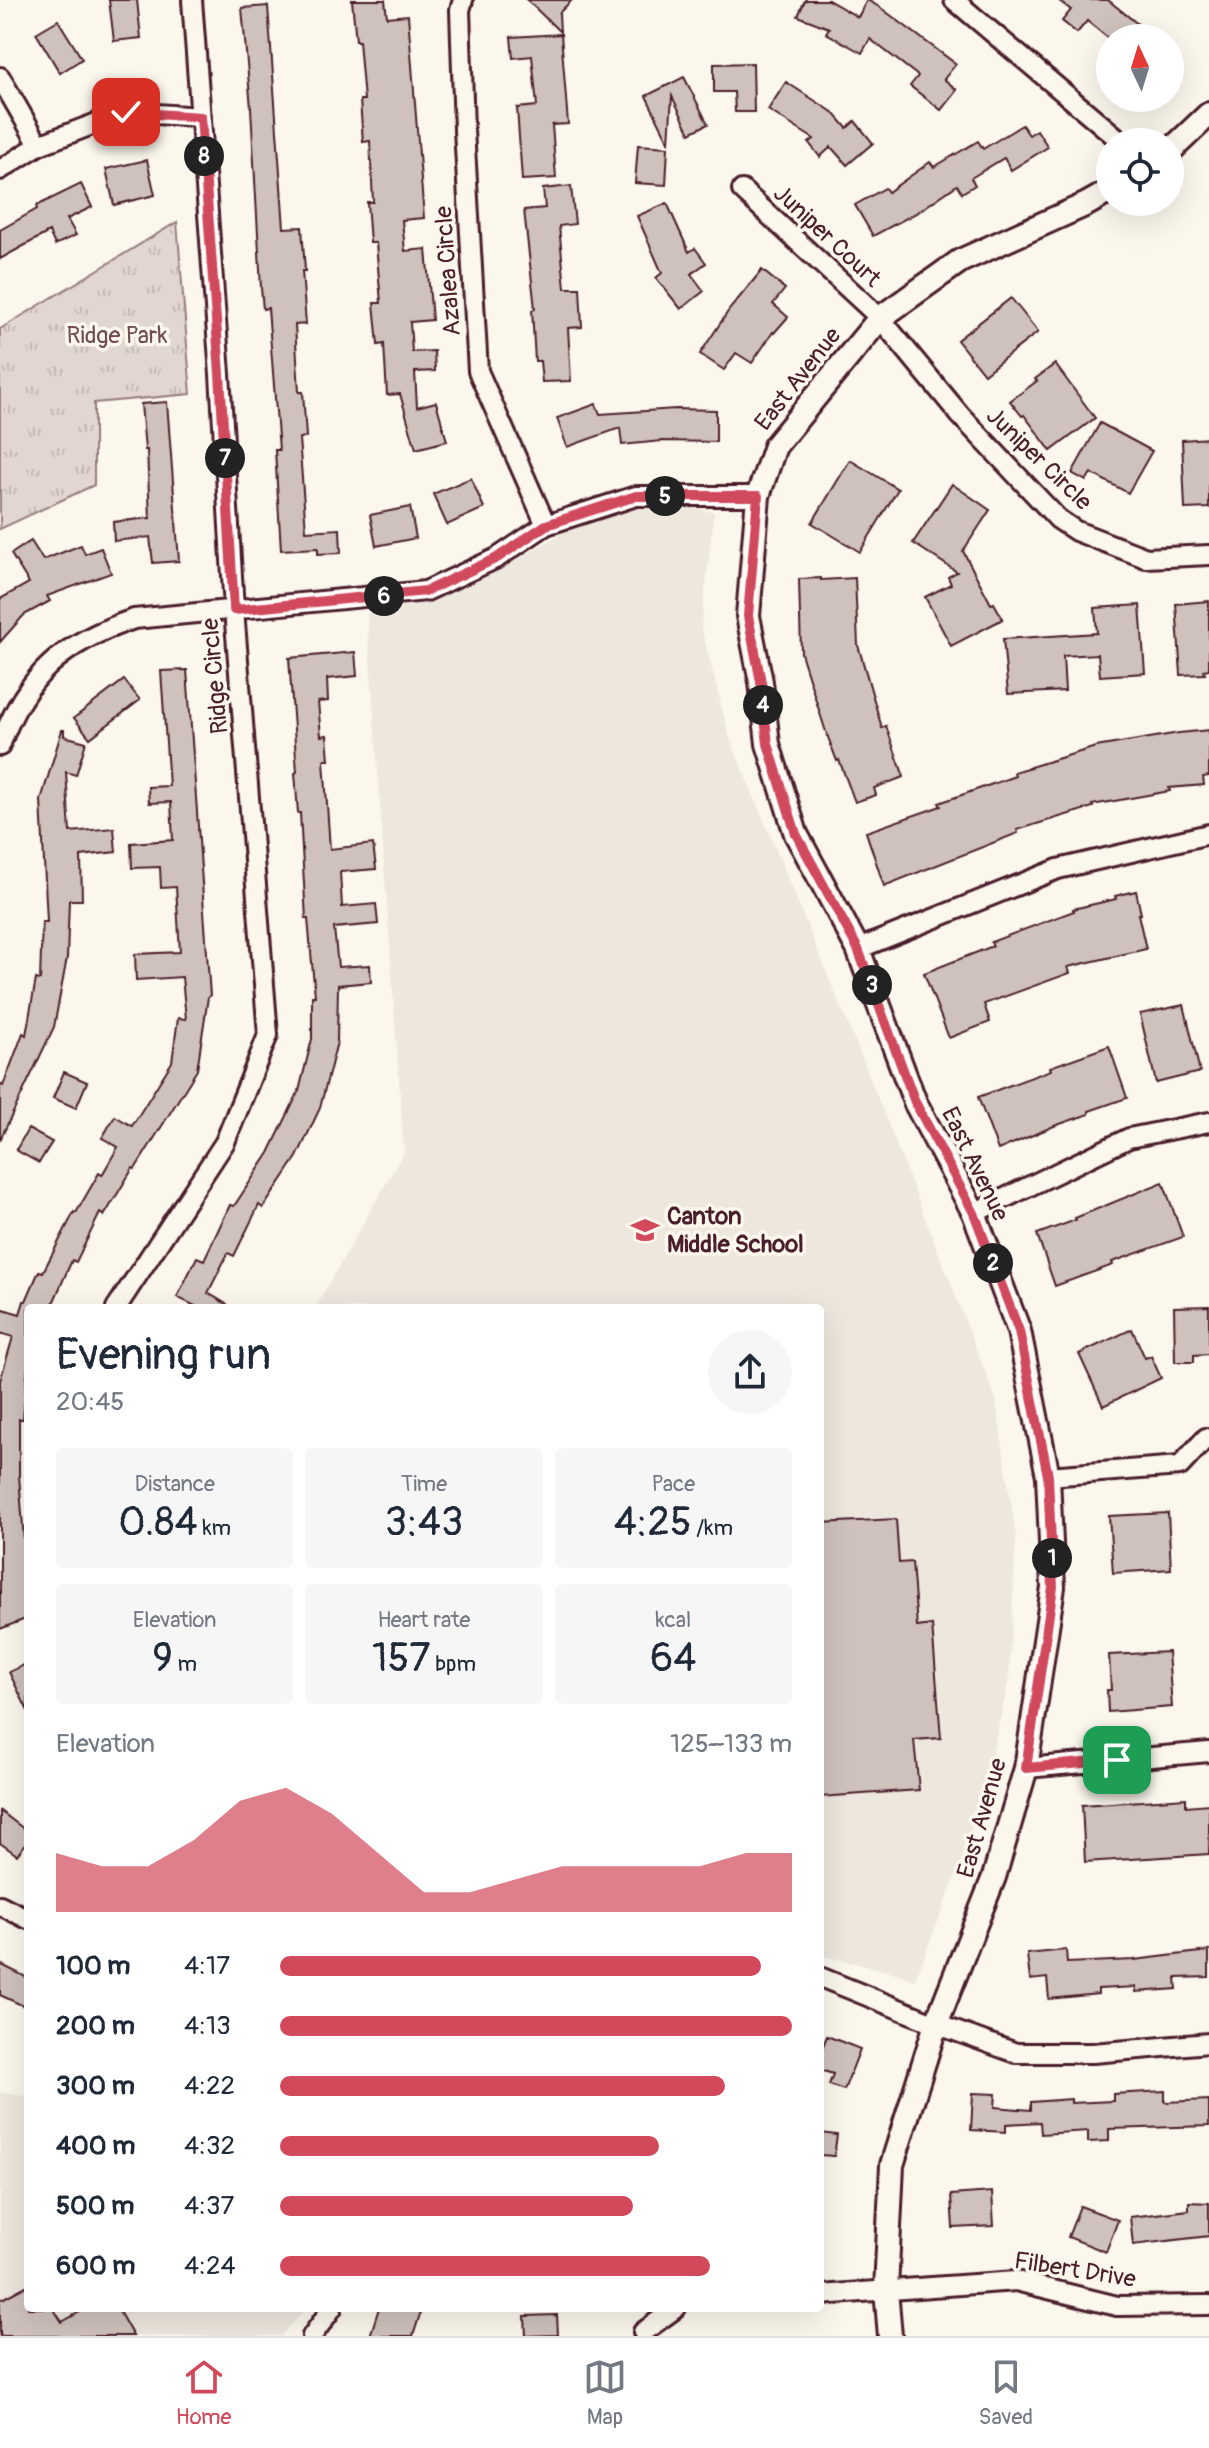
<!DOCTYPE html>
<meta charset="utf-8">
<style>
:root{--surface:#fff;--page:#f6f6f7;--text:#1f2937;--muted:#747a83;--line:#e0e1e3;--accent:#d1495b}
body{margin:0;font-family:Pangolin,sans-serif;background:var(--page);color:var(--text);height:100vh;display:flex;flex-direction:column;font-size:30px;white-space:nowrap}
*{box-sizing:border-box;margin:0}
p{font-size:26px;color:var(--muted)}
.icon{flex:none;width:44px;height:44px;fill:none;stroke:currentColor;stroke-width:2;stroke-linecap:round;stroke-linejoin:round}
.map{position:relative;flex:1;overflow:hidden}
.details{position:absolute;left:24px;top:1304px;width:800px;height:1008px;display:flex;flex-direction:column;background:var(--surface);border-radius:8px;box-shadow:0 8px 32px #0002}
.details>*{flex:none}
.needle{width:52px;rotate:356deg}
.buttons{position:absolute;left:1096px;top:24px;display:grid;gap:16px}
.buttons a{display:grid;place-items:center;width:88px;height:88px;border-radius:50%;background:var(--surface);box-shadow:0 8px 32px #0002;font-size:40px}
.pin{position:absolute;display:grid;place-items:center;width:68px;height:68px;color:#fff;margin:-34px;border-radius:16px;box-shadow:0 4px 12px #0006}
.km{position:absolute;width:40px;height:40px;margin:-20px;border-radius:50%;background:#222;color:#fff;font-size:22px;line-height:40px;text-align:center}
.round{display:grid;place-items:center;flex:none;width:84px;height:84px;border-radius:42px;background:var(--page)}
.overview{display:flex;align-items:center;justify-content:space-between;height:136px;padding:0 32px}
h1{font-size:44px;font-weight:600;line-height:60px}
.metrics{display:grid;grid-template-columns:repeat(3,1fr);gap:12px;height:136px;padding:8px 32px}
.metrics div{display:grid;align-content:center;border-radius:8px;background:var(--page);text-align:center}
.metrics b{font-size:40px;font-weight:600}
.metrics small{font-size:22px;font-weight:400}
.metrics p{font-size:22px}
.chart{height:224px;padding:16px 32px}
.chart p{display:flex;justify-content:space-between}
.chart svg{width:100%;height:144px;margin-top:8px;fill:var(--accent);opacity:.7}
ul{padding:0 32px;list-style:none;font-size:26px}
li{display:grid;grid-template-columns:128px 96px 1fr;align-items:center;height:60px}
li i{height:20px;border-radius:10px;background:var(--accent)}
.menu{display:flex;justify-content:space-around;align-items:center;height:112px;border-top:2px solid var(--line);background:var(--surface);font-size:22px;color:var(--muted)}
.menu a{display:grid;justify-items:center;gap:4px}
.menu .on{color:var(--accent)}
.map>svg:first-child{display:block}
</style>
<div class="map">
<svg width="1209" height="2336" viewBox="0 0 1209 2336">
<defs>
<pattern id="park-tufts" width="24" height="20" patternUnits="userSpaceOnUse" patternTransform="scale(2)"><rect width="24" height="20" fill="#e2d7d0"/><path d="M3 7l-1-3M5 7V3M7 7l1-3M15 17l-1-3M17 17v-4M19 17l1-3" fill="none" stroke="#c3b8b3"/></pattern>
</defs>
<rect width="100%" height="100%" fill="#fbf7ec"/>
<filter id="ink" filterUnits="userSpaceOnUse"><feTurbulence type="fractalNoise" baseFrequency=".0125" numOctaves="2"/><feDisplacementMap in="SourceGraphic" scale="16" xChannelSelector="R" yChannelSelector="G"/><feConvolveMatrix kernelMatrix="1 2 1 2 8 2 1 2 1" color-interpolation-filters="sRGB"/></filter>
<g filter="url(#ink)">
<g fill="#eee7de">
<path d="M679 505 714 512 701 627 730 739 863 1060 996 1399 1016 1538 1009 1679 988 1771 959 1868 915 1980 900 1974 820 1955V1308H315L404 1152 367 614 446 596 515 561 567 530 615 511Z"/>
<path d="M0 2092 28 2097V2308H304L303 2312 281 2336H0Z"/>
</g>
<path fill="url(#park-tufts)" stroke="#967b7e" stroke-width="2" d="M177 222 191 394 94 403V485L0 529V329Z"/>
<g fill="#cfc2bc" stroke="#4a1f2b" stroke-width="2">
<path d="M109 0H137L141 38 114 41Z"/>
<path d="M352 0H385L387 17 408 15 424 218 402 220 405 251 426 249 432 320 410 322 412 352 434 351 435 371 415 372 417 407 436 402 447 441 416 449 400 394 387 395 384 344 378 345 374 303H381L376 243H370L367 202H373L370 141 363 142 360 100H364L359 41H356Z"/>
<path d="M527 0H572L559 13 560 32Z"/>
<path d="M805 0H828L858 17 867 0 881 8 956 64 944 79 957 90 941 110 910 86 918 76 870 39 862 53 826 33 829 28 798 16Z"/>
<path d="M1058 0H1108L1155 38H1108L1087 21 1077 33 1062 21 1071 10Z"/>
<path d="M268 6 284 228 302 227 305 271H302L306 324 295 325 299 392H303L306 437 299 438 306 531 340 529 341 553 318 554V548L281 550 275 450H279L268 308 263 309 261 288 251 108 242 8Z"/>
<path d="M58 20 82 59 60 73 36 33Z"/>
<path d="M561 34 568 124 552 125 556 178 522 180 517 108 537 106 532 56 513 58 511 37Z"/>
<path d="M753 63 754 112H735L734 92H714V64Z"/>
<path d="M684 77 708 124 690 133 672 96 669 142 646 96Z"/>
<path d="M786 82 834 113 847 128 855 121 873 143 847 165 831 147 820 157 809 143 814 139 768 110Z"/>
<path d="M1022 125 1029 135 1037 130 1048 147 1011 170 1004 158 971 178 975 185 962 193 957 185 918 212 873 236 855 205 885 188 888 192 930 162 934 167 978 141 983 149Z"/>
<path d="M638 145 668 147 666 185 635 183Z"/>
<path d="M147 160 155 195 114 205 106 169Z"/>
<path d="M81 184 92 207 67 219 76 235 55 245 49 232 0 259V230L37 209 36 206Z"/>
<path d="M571 186 575 224 559 226 565 288H580L582 327 568 328 571 381 542 382 540 361H535L532 310 535 309 524 210 545 208 543 189Z"/>
<path d="M667 203 689 252 695 248 706 263 691 274 704 291 681 309 656 278 662 273 637 216Z"/>
<path d="M762 270 785 289 773 304 788 317 774 333 773 332 752 363 736 353 724 370 700 354 729 310Z"/>
<path d="M1011 298 1038 332 984 374 957 340Z"/>
<path d="M1055 364 1095 418 1051 451 1024 415 1022 416 1010 401 1037 381 1035 379Z"/>
<path d="M167 402 179 561 153 563 150 537 114 541 113 522 150 518 147 450H145L141 404Z"/>
<path d="M596 404 600 414 676 409 716 410V442L662 441 622 445 620 428 567 447 557 418Z"/>
<path d="M1100 423 1152 451 1128 493 1091 473 1086 481 1072 473Z"/>
<path d="M1209 438V508L1185 509 1182 440Z"/>
<path d="M850 460 898 489 860 552 812 523Z"/>
<path d="M471 478 484 508 447 525 433 494Z"/>
<path d="M952 484 990 510 963 551 991 604 994 603 1003 619 951 646 925 597 951 584 948 577 957 572 913 543Z"/>
<path d="M410 507 416 538 376 546 370 515Z"/>
<path d="M31 541 43 560 81 545 85 554 101 548 111 573 47 596 50 601 24 615 0 642V599L29 583 11 554Z"/>
<path d="M821 578V580L855 578 858 645 882 728 886 726 904 777 874 788 876 795 855 802 839 760 837 761 825 729 801 653 799 579Z"/>
<path d="M1209 601V669L1204 670 1205 674 1181 675 1176 604Z"/>
<path d="M1140 605 1145 673 1100 676 1098 654 1063 656 1065 691 1008 694 1003 639 1097 633 1095 608Z"/>
<path d="M355 652 357 676 327 679 328 701 318 702 321 736 327 735 329 760H324L330 849 373 844 376 869 340 872 342 907 376 904 378 924 334 928 338 967 370 965 371 982 338 985 337 1042 320 1108 297 1157 263 1208 259 1205 234 1256 228 1253 208 1293 233 1308H199L177 1297 197 1257 204 1260 230 1205 234 1206 269 1153 299 1091 312 1039V996H315L308 919H306L300 813H298L295 773 297 772 289 658Z"/>
<path d="M187 670 210 996 208 997 197 1070 135 1169 133 1168 104 1216 100 1213 76 1262 72 1260 51 1308H28V1364L23 1419H19V1475L25 1553 28 1552V1618L0 1629V1381L13 1337 0 1333V1308L20 1314 24 1301H26L39 1271 43 1272 74 1212 76 1213 99 1173 102 1175 118 1147 102 1138 115 1116 132 1126 172 1062 178 1018 186 1019 182 977 136 980 135 954 180 952 176 887 161 888 160 867 132 868 131 843 173 840 171 802 149 803 148 787 169 786 161 671Z"/>
<path d="M124 680 140 700 90 738 74 718Z"/>
<path d="M62 730H64V736L86 742 76 775 66 772 70 832 114 828 116 852 81 856 82 900H69L67 958 54 1027 0 1140V1084L3 1086 23 1033 26 1035 36 979 40 980 42 922H47L41 800Z"/>
<path d="M1209 730V776L1203 777 1204 785 1169 788 1170 791 1092 805 1093 807 1017 830 1018 833 884 886 866 832 941 806 939 803 1015 776 1014 772 1096 747 1179 733Z"/>
<path d="M1136 891 1141 914H1138L1146 949 1068 967 1070 973 984 1004 990 1022 949 1038 924 973 993 946 991 942 1074 911 1073 909 1116 899 1115 896Z"/>
<path d="M1184 1005 1200 1072 1156 1083 1140 1014Z"/>
<path d="M1109 1046 1127 1098 1089 1111V1114L1054 1126 998 1150 978 1097 1051 1070 1050 1067Z"/>
<path d="M64 1072 87 1082 76 1108 53 1098Z"/>
<path d="M28 1129 52 1142 39 1163 16 1150Z"/>
<path d="M1163 1182 1183 1237 1112 1262 1113 1265 1055 1286 1037 1234 1076 1220 1075 1218Z"/>
<path d="M1209 1306V1354L1194 1355V1362H1175L1174 1307Z"/>
<path d="M1132 1329 1145 1358 1151 1356 1161 1378 1103 1406 1079 1354Z"/>
<path d="M1168 1513 1171 1569 1113 1573 1109 1516Z"/>
<path d="M896 1519 899 1563 912 1562 917 1627 932 1625 941 1738 914 1740 919 1790 820 1797V1523Z"/>
<path d="M1168 1652 1172 1707 1108 1712 1107 1690H1111L1109 1655Z"/>
<path d="M28 1663V1711L9 1672Z"/>
<path d="M1186 1798V1806L1209 1804V1854L1085 1862 1082 1805Z"/>
<path d="M0 1811 28 1832V1841L17 1855 0 1843Z"/>
<path d="M1066 1950 1067 1963 1134 1960 1209 1951V1977L1176 1978 1177 1989 1136 1992V1987L1098 1989V1994L1049 1999 1047 1978 1030 1980 1027 1954Z"/>
<path d="M0 1964 28 1978V2008L0 1995Z"/>
<path d="M827 2036 860 2049 844 2090 829 2085 833 2074 820 2070V2053Z"/>
<path d="M1165 2091V2102L1209 2100V2126L1109 2129V2141L1088 2142V2131L1041 2134 1040 2122 1006 2124V2132L971 2130 973 2093 996 2094 995 2107 1031 2110V2102L1071 2099V2103L1113 2101V2094Z"/>
<path d="M820 2133 837 2135 834 2156 820 2155Z"/>
<path d="M992 2192 994 2226 953 2228 951 2195Z"/>
<path d="M1189 2202 1209 2203V2236L1133 2245 1130 2217 1189 2210Z"/>
<path d="M1080 2206 1118 2220 1106 2252 1068 2237Z"/>
<path d="M28 2285V2308H53L62 2322 87 2308H117L133 2336H0V2300Z"/>
<path d="M379 2308H422L413 2336H370Z"/>
<path d="M557 2315 558 2335 526 2336 525 2316Z"/>
</g>
<g fill="none" stroke-linecap="round" stroke-linejoin="round">
<defs>
<g id="minor">
<path d="M463 0 460 10 464 130 478 371 546 525"/>
<path d="M954 0 1122 142"/>
<path d="M0 77 39 145"/>
<path d="M0 170 39 145 126 112 201 117"/>
<path d="M742 190 880 318 960 415 1058 519 1076 531 1146 558 1209 555"/>
<path d="M0 746C25 675 64 642 134 619L426 591 497 558 546 525 636 496H758"/>
<path d="M858 949 1058 869 1209 834"/>
<path d="M974 1213 1129 1138 1209 1122"/>
<path d="M116 1308 225 1142 268 1035 234 610 220 374 192 0"/>
<path d="M1048 1476 1180 1466 1206 1438"/>
<path d="M1026 1768 1209 1752"/>
<path d="M0 1905 28 1919"/>
<path d="M820 1977 936 2024 1016 2053H1093L1209 2043"/>
<path d="M820 2295 1016 2281 1117 2306 1209 2305"/>
<path d="M643 2332 676 2308"/>
<path d="M312 2336 332 2308"/>
</g>
<g id="tertiary">
<path d="M1170 151 1209 114"/>
<path d="M890 2336 886 2290 892 2165 936 2024 994 1877 1026 1768 1053 1587 1048 1476 1019 1331 974 1213 915 1102 858 949 796 834 768 744 761 682 748 616 758 496 775 446 880 318 960 261 1087 204 1110 191"/>
</g>
</defs>
<use href="#minor" stroke="#4a1f2b" stroke-width="24"/>
<use href="#tertiary" stroke="#4a1f2b" stroke-width="28"/>
<use href="#minor" stroke="#fbf7ec" stroke-width="18"/>
<use href="#tertiary" stroke="#fbf7ec" stroke-width="22"/>
</g>
</g>
<g fill="none" stroke-linecap="round" stroke-linejoin="round" filter="url(#ink)">
<defs>
<path id="route" d="M126 112 201 117 220 374 234 610 426 591 497 558 546 525 636 496H758L748 616 761 682 768 744 796 834 858 949 915 1102 974 1213 1019 1331 1048 1476 1053 1587 1026 1768 1117 1760"/>
</defs>
<use href="#route" stroke="#fff" stroke-width="16"/>
<use href="#route" stroke="#d1495b" stroke-width="10"/>
</g>
<defs>
<symbol id="school-bare" viewBox="-9 -9 18 18"><path d="M0-5L7-2L0 1L-7-2ZM-4 1L0 2.5L4 1V4Q0 6-4 4Z" fill="#d1495b" stroke="#fbf7ec" stroke-width="2.5" paint-order="stroke"/></symbol>
</defs>
<g fill-rule="evenodd">
<use href="#school-bare" x="625" y="1210" width="40" height="40"/>
</g>
<g text-anchor="middle" dominant-baseline="central" stroke-width="7" stroke-linejoin="round" paint-order="stroke">
<g font-size="24" fill="#4a1f2b" stroke="#fbf7ec">
<text transform="translate(827 236) rotate(43)">Juniper Court</text>
<text transform="translate(448 271) rotate(-94)">Azalea Circle</text>
<text transform="translate(798 379) rotate(-52)">East Avenue</text>
<text transform="translate(1039 459) rotate(44)">Juniper Circle</text>
<text transform="translate(215 676) rotate(-95)">Ridge Circle</text>
<text transform="translate(975 1164) rotate(64)">East Avenue</text>
<text transform="translate(982 1818) rotate(-74)">East Avenue</text>
<text transform="translate(1075 2270) rotate(9)">Filbert Drive</text>
</g>
<g font-size="24" fill="#704d54" stroke="#fbf7ec">
<text x="117" y="335">Ridge Park</text>
</g>
<g font-size="24" font-weight="bold" fill="#4a1f2b" stroke="#fbf7ec" text-anchor="start">
<text x="667" y="1216">Canton<tspan x="667" dy="28">Middle School</tspan></text>
</g>
</g>
</svg>
<div class="buttons">
<a><svg class="needle" viewBox="-14 -14 28 28"><path d="M0-13l5 13h-10z" fill="#e53935"/><path d="M0 13l5-13h-10z" fill="#747a83"/></svg></a>
<a><svg class="icon" aria-label="locate" viewBox="0 0 24 24"><circle cx="12" cy="12" r="6"/><path d="M12 2v4M12 18v4M2 12h4M18 12h4"/></svg></a>
</div>
<div class="pin" style="left:1117px;top:1760px;background:#1e9e55"><svg class="icon" aria-label="arrive" viewBox="0 0 24 24"><path d="M6 21V4h12l-3 4 3 4H6"/></svg></div>
<div class="pin" style="left:126px;top:112px;background:#d93025"><svg class="icon" aria-label="check" viewBox="0 0 24 24"><path d="M5 12l5 5 9-10"/></svg></div>
<b class="km" style="left:1052px;top:1558px">1</b>
<b class="km" style="left:993px;top:1263px">2</b>
<b class="km" style="left:872px;top:985px">3</b>
<b class="km" style="left:763px;top:705px">4</b>
<b class="km" style="left:665px;top:496px">5</b>
<b class="km" style="left:384px;top:596px">6</b>
<b class="km" style="left:225px;top:458px">7</b>
<b class="km" style="left:204px;top:156px">8</b>
<section class="details">
<div class="overview"><div><h1>Evening run</h1><p>20:45</p></div><a class="round"><svg class="icon" aria-label="share" viewBox="0 0 24 24"><path d="M12 15V3M7 8l5-5 5 5M5 13v7h14v-7"/></svg></a></div>
<div class="metrics">
<div><p>Distance</p><b>0.84<small> km</small></b></div>
<div><p>Time</p><b>3:43</b></div>
<div><p>Pace</p><b>4:25<small> /km</small></b></div>
</div>
<div class="metrics">
<div><p>Elevation</p><b>9<small> m</small></b></div>
<div><p>Heart rate</p><b>157<small> bpm</small></b></div>
<div><p>kcal</p><b>64</b></div>
</div>
<div class="chart"><p><span>Elevation</span>125–133 m</p>
<svg viewBox="0 0 160 44" preserveAspectRatio="none"><path d="M0 44V26L10 30L20 30L30 22L40 10L50 6L60 14L70 26L80 38L90 38L100 34L110 30L120 30L130 30L140 30L150 26L160 26V44z"/></svg>
</div>
<ul>
<li><b>100 m</b>4:17<i style="width:94%"></i></li>
<li><b>200 m</b>4:13<i style="width:100%"></i></li>
<li><b>300 m</b>4:22<i style="width:87%"></i></li>
<li><b>400 m</b>4:32<i style="width:74%"></i></li>
<li><b>500 m</b>4:37<i style="width:69%"></i></li>
<li><b>600 m</b>4:24<i style="width:84%"></i></li>
</ul>
</section>
</div>
<nav class="menu">
<a class="on"><svg class="icon" aria-label="home" viewBox="0 0 24 24"><path d="M3 11l9-7 9 7M6 9v11h12V9"/></svg>Home</a>
<a><svg class="icon" aria-label="map" viewBox="0 0 24 24"><path d="M3 6l6-2 6 2 6-2v14l-6 2-6-2-6 2zM9 4v14M15 6v14"/></svg>Map</a>
<a><svg class="icon" aria-label="saved" viewBox="0 0 24 24"><path d="M7 4h10v16l-5-4-5 4z"/></svg>Saved</a>
</nav>
